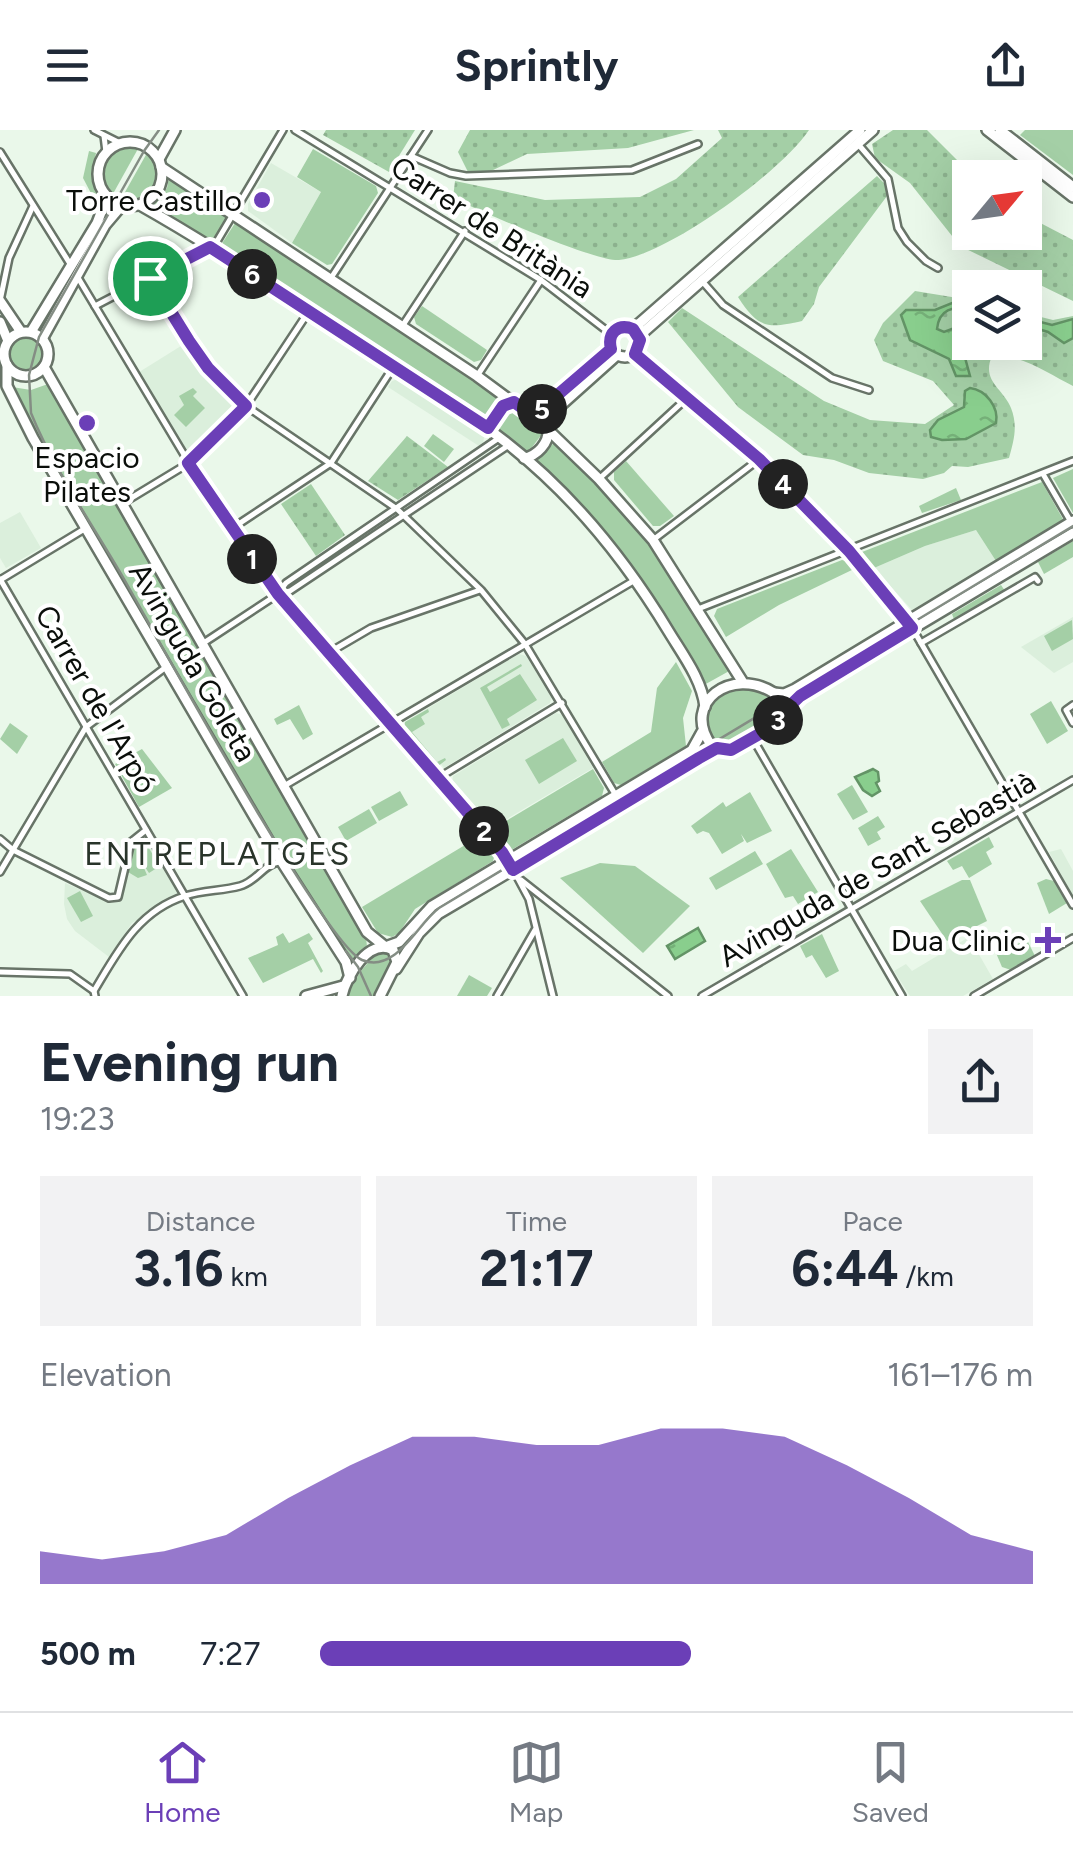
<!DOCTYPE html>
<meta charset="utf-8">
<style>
:root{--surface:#fff;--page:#f2f2f3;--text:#1f2937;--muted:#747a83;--line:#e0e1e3;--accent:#6b3fb7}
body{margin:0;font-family:Figtree,sans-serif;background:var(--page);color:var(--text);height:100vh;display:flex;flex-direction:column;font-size:38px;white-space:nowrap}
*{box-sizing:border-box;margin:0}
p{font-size:32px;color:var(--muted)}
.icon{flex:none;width:55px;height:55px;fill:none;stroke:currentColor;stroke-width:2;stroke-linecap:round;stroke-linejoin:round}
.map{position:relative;height:866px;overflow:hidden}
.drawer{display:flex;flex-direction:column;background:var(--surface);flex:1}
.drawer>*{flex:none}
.needle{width:65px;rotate:61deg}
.buttons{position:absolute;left:952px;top:30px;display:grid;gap:20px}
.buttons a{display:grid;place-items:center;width:90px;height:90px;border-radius:0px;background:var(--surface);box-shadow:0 10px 40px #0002;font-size:50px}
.pin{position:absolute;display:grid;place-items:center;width:85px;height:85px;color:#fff;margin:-42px;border:5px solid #fff;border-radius:50%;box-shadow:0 2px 10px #0007}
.km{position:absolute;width:50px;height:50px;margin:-25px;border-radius:50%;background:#222;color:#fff;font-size:28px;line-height:50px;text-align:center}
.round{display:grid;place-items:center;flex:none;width:105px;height:105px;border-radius:0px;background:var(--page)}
.summary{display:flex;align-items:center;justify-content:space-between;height:170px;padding:0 40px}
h1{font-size:55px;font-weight:700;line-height:75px}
.figures{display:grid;grid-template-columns:repeat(3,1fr);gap:15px;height:170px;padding:10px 40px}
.figures div{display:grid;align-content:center;border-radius:0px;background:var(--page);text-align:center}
.figures b{font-size:50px;font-weight:700}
.figures small{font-size:28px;font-weight:400}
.figures p{font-size:28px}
.chart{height:280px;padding:20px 40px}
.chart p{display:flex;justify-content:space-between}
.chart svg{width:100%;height:180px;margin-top:10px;fill:var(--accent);opacity:.7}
ul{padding:0 40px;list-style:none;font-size:32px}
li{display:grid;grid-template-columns:160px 120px 1fr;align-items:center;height:75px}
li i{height:25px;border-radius:12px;background:var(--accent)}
header{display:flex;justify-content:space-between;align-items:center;height:130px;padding:0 40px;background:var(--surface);font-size:45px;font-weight:700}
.tabs{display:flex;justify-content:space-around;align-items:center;height:140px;border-top:2px solid var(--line);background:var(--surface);font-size:28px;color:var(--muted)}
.tabs a{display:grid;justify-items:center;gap:5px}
.tabs .current{color:var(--accent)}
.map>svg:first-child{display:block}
</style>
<header><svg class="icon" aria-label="menu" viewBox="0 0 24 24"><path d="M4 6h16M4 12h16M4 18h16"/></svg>Sprintly<svg class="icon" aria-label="share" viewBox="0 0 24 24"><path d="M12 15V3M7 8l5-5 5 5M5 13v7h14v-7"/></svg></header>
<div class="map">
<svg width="1073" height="866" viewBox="0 0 1073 866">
<defs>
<pattern id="grass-dots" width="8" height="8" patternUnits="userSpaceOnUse" patternTransform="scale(2.5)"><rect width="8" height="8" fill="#a4cfa6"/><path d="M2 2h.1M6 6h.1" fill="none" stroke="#8cb18e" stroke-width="1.8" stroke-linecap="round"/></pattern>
<pattern id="water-ripples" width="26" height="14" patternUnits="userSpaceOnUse" patternTransform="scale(2.5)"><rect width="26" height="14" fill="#89ce8d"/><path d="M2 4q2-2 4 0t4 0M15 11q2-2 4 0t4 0" fill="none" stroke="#75b078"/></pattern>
</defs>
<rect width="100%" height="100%" fill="#eaf8ea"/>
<g fill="#dbefdc">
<path d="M271 33 321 62 292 113 248 81V74Z"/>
<path d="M189 211 246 276 189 333 136 244Z"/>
<path d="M398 249 484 307 483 314 479 316 388 257 392 251Z"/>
<path d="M20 382 41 418 6 438 0 428V393Z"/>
<path d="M976 400 996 431 912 480 874 438 925 416Z"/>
<path d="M1073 487V532L1054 543 1021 517Z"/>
<path d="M519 524 526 526 552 566 550 573 444 638 441 634 437 637 404 600 405 592Z"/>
<path d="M556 583 563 585 593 638 490 699 452 654 453 646Z"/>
<path d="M145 707 180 765 132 793 109 827 75 801 67 789 64 774 65 753 107 771 118 770 122 766 135 711Z"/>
<path d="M1061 719 1073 741V766L1049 722Z"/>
<path d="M969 807 993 849 963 866H910L894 841 906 834 912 841Z"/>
</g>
<g fill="url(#grass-dots)">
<path d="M326 0H415L389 42 323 5Z"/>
<path d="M470 0H694L628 18 527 24 491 41 469 44 458 22Z"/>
<path d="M718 0H809C782 41 668 125 619 130 595 132 480 81 453 68L455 51 545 70 640 67 676 49 722 8Z"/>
<path d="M893 0H927L974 47 970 48V102H1025V85L1073 110V171L960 116 910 53 875 28 872 14Z"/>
<path d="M877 46 889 58 887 66 819 157 814 174 802 191C767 199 758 198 738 167Z"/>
<path d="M915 161 970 170V212H1025V183L1053 190 1073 186V256C1049 244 1020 223 992 226 981 251 1003 258 1011 278 1018 296 1014 310 1009 328L968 337 952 336 944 343 923 349 869 343 834 330 803 325 738 277 668 192 682 178 824 271 870 290 925 294 954 275 933 251 883 231 874 210 883 193Z"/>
<path d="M407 306 448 337 398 370 368 351Z"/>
<path d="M311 354 345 405 316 426 281 374Z"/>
</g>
<g fill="#a4cfa6">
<path d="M1025 0H1073V45L1020 5Z"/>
<path d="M125 15 139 17 114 62H108C95 43 103 23 125 15Z"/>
<path d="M313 19 376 56 378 63 332 134 327 135 292 113 321 62 297 47Z"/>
<path d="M89 21 96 23 92 44 99 66 94 69 83 48Z"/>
<path d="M147 23 153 27 159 50 153 62 136 72 120 71Z"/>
<path d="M169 48 230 86 220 104 208 112 152 77 167 58Z"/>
<path d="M237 90 504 268 484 292 219 118Z"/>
<path d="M422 176 487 220 481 230 474 232 416 194 414 187Z"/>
<circle cx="26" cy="224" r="18"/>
<path d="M48 254 366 807 367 817 352 835 274 716 18 273 12 257 31 260Z"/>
<path d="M193 258 197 262 193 266 205 278 186 297 174 285 184 275 179 266Z"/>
<path d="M515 276 545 300 530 320 524 323 497 301 494 292 507 277Z"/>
<path d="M433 304 454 319 444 332 424 316Z"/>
<path d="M556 311 651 414 731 540 704 555 631 440 534 332Z"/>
<path d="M626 331 674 386 660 396H653L614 350V342Z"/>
<path d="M1073 339V383L1053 348Z"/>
<path d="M1042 352 1064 391 996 431 976 400 925 416 874 438 862 422Z"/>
<path d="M956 358 961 370 922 383 919 376Z"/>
<path d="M1073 411V427L1044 444 1038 432Z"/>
<path d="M842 430 849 432 854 439 779 475 726 507 714 486 717 479Z"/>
<path d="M1001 455 1005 461 955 492 952 484Z"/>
<path d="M1072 490 1073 509 1052 521 1044 506Z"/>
<path d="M676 532 692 561 683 588 686 616 621 655 614 653 602 632 651 602 657 558Z"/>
<path d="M521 534 522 536 487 557 490 562 520 544 537 570 507 589 510 595 502 599 480 558Z"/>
<path d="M750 555 771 570C777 596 741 616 718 614 688 587 719 558 750 555Z"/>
<path d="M1051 571 1068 601 1047 614 1030 584Z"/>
<path d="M299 575 313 604 303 610 290 589 277 595 274 589Z"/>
<path d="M428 579 429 582 421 587 425 594 412 602 437 632 445 628 446 630 437 637 404 600 405 592Z"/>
<path d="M10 593 28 606 17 624 0 609Z"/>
<path d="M563 608 577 631 539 654 525 630Z"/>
<path d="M142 619 172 658 139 677 115 634Z"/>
<path d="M593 639 604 658 602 666 513 719H507L491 700Z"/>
<path d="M852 655 868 682 853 690 837 664Z"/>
<path d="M400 661 408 675 379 691 371 677Z"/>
<path d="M750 662 772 701 747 713 741 704 744 711 722 724 709 703 703 701 697 704 691 696 723 672 726 677Z"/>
<path d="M369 679 377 693 346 711 338 697Z"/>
<path d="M878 686 885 697 877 702 881 709 868 716 858 698Z"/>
<path d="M480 706 495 724 493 731 415 779 399 803 392 807 378 803 362 777Z"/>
<path d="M989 707 994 717 986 722 992 734 969 748 962 736 953 740 947 731Z"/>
<path d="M145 712 160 736 149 743 141 731 147 745 138 748 128 742 134 719Z"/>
<path d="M791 719 818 762 798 774 793 766 785 768 766 734Z"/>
<path d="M755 721 763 734 716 760 709 748Z"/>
<path d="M600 733 635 736 690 776 643 823 560 748Z"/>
<path d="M1046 749 1054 751 1067 773 1049 784 1037 753Z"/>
<path d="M962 750H970L987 791 947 811 920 771Z"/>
<path d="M80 761 93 786 81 792 67 768Z"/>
<path d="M283 803 289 813 309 803 313 809 308 813 323 841 321 843 313 829 263 853 248 828 278 815 276 807Z"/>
<path d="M822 804 839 841 826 848 812 825 806 828 800 816Z"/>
<path d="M1027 810 1035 826 1011 840 1002 837 996 823Z"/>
<path d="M379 820 391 824 393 836 375 866H347L360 842Z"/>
<path d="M469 845 492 858 487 866H457Z"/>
</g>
<g fill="url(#water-ripples)" stroke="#639466" stroke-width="2.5">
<path d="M957 171 970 174V179C953 176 939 179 937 199L944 202 957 197 970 199V212L988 213 981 218 972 217 964 224 970 246H956L949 229 910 210 901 185 906 180H935Z"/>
<path d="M1025 188 1052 195 1073 189V208L1064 213 1048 202 1025 195Z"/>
<path d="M970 258C986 260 999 277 996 293L966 309 942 310 931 307 930 300 938 290 964 277 965 261Z"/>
<path d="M873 639 878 642 879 651 876 653 880 661 872 666 863 660 855 647Z"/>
<path d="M698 798 705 811 675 829 667 816Z"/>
</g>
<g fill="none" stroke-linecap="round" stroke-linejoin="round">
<defs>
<g id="street">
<path d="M94 0 120 13"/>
<path d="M295 0 541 150 611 204"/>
<path d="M104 6 106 22"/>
<path d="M858 14 888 49 898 98 907 112 926 131 938 138"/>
<path d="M0 22 72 137"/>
<path d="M411 26 450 43 466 46 632 40 698 14"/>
<path d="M77 146 189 333 269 453 508 732"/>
<path d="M150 148 189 211 209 237 246 276 397 379 481 460 525 514 615 664"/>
<path d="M331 148 428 0"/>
<path d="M702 151 723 175 832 248 869 260"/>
<path d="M0 171 9 128 33 76"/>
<path d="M95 176 216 113 283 0"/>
<path d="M403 195 465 101"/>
<path d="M635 224 759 329 849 421 908 491"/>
<path d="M477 246 541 150"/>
<path d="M1043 344 1071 392"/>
<path d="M599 349 687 268"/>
<path d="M123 373 189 333 246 276 309 181"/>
<path d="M231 399 331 333 394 236"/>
<path d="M653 410 758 330"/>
<path d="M0 449 243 866"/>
<path d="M0 450 86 398"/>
<path d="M279 462 286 453 499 308"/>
<path d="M698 479 1073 331"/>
<path d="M914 501 1073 775"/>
<path d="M921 513 1035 447 1038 451"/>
<path d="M202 514 278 464 290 461 509 315"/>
<path d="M330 522 371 498 480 460"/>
<path d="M1073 575 1066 580 1073 593"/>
<path d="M753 609 902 866"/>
<path d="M438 648 562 573"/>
<path d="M284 656 635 450"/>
<path d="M0 709 13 720 109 768 118 767 131 712 146 700"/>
<path d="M514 741 529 769 553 866"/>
<path d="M0 742 86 597 166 537"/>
<path d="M521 750 668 866"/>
<path d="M0 842 70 844 94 861"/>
<path d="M95 866 94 861C118 821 138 781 185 766 203 760 222 761 240 756 256 752 264 734 279 732"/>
<path d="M497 866 535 800"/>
<path d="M702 866 1073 650"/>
<path d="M974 866 1073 808"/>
</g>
<g id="secondary">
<path d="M987 0 1073 67"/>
<path d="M1000 0 1073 57"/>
<circle cx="130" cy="44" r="32"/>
<path d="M159 29 175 0"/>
<path d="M161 37 477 246 541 293 599 349 653 410 742 551"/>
<path d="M140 75C211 115 279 161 347 205 398 239 451 270 499 307 568 359 625 429 669 502 683 525 702 550 705 577"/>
<path d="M0 171 21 202"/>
<path d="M0 192 8 211"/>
<circle cx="625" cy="212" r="15"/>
<path d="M633 199 860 0"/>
<path d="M31 202 97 93 107 67"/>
<circle cx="26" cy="224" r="22"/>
<path d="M639 206 873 0"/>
<path d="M42 209 105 95 122 75"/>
<path d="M7 235V256L33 308 271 715 346 832 350 848"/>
<path d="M44 237 367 802 383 815"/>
<path d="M533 286 611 219"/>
<path d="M541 293 617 225"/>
<path d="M488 299 503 276 514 272"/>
<path d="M524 328C537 326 549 313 548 300"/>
<path d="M774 563 784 564 795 559 1073 391"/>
<path d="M779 589 774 563C732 536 681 572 711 615L731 620C745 613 762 606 774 595 787 583 795 570 810 560L1073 403"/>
<path d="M388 816 399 812 432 776 692 620 702 602"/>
<path d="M396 839 419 803 438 784 717 619"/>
<path d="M306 866 343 856"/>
<path d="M342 866C346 846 369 807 393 820L397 832 380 866"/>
</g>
</defs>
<use href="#street" stroke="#687468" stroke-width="10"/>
<use href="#secondary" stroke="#687468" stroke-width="14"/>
<use href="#street" stroke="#fff" stroke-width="5"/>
<use href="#secondary" stroke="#fff" stroke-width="9"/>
<g stroke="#848d84" stroke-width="2.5">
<path d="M159 0 144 21 39 207 29 245 31 283C54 340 93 395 124 449 155 503 325 815 362 830 396 844 417 794 439 778L1073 396"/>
<path d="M346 821 358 837 371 866"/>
</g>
</g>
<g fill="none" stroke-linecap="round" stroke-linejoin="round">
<defs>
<path id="route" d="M210 117 488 298 503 276 514 272 533 286 611 219C607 203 618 193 633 199L640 210 635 224 759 329 849 421 912 498 800 566 763 602 731 620 717 618 699 628 513 740 502 722 278 464 188 333 246 276 208 238 189 211 150 148Z"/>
</defs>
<use href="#route" stroke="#fff" stroke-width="20"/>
<use href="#route" stroke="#6b3fb7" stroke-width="12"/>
</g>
<g fill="#6b3fb7" stroke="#fff" stroke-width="4">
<circle cx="262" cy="70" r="10"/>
<circle cx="87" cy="293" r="10"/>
<path d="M1043 795h10v10h10v10h-10v10h-10v-10h-10v-10h10z"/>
</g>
<g text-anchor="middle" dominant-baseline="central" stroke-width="8" stroke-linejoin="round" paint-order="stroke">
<g font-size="30" fill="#0a0e0a" stroke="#fff" text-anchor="end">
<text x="242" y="70">Torre Castillo</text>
<text x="87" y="327" text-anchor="middle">Espacio<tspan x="87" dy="34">Pilates</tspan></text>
<text x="1026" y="810">Dua Clinic</text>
</g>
<g font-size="30" fill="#0a0e0a" stroke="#fff">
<text transform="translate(492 97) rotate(33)">Carrer de Britània</text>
<text transform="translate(193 532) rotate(60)">Avinguda Goleta</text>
<text transform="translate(96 569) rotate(60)">Carrer de l'Arpó</text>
<text transform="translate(877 739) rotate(-30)">Avinguda de Sant Sebastià</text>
</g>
<g font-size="32" letter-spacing="2.5" fill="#29342a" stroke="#fff">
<text x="218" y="724">ENTREPLATGES</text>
</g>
</g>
</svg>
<div class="buttons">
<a><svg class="needle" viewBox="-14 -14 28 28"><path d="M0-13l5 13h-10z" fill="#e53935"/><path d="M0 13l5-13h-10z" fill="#747a83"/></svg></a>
<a><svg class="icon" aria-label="layers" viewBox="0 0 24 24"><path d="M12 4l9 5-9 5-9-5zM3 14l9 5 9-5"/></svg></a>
</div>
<div class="pin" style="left:150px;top:148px;background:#1e9e55"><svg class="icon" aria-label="arrive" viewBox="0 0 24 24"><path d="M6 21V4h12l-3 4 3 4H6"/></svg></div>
<b class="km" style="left:252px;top:429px">1</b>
<b class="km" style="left:484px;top:701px">2</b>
<b class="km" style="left:778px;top:590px">3</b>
<b class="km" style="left:783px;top:354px">4</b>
<b class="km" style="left:542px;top:279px">5</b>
<b class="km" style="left:252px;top:144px">6</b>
</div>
<section class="drawer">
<div class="summary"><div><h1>Evening run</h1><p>19:23</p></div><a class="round"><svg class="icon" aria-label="share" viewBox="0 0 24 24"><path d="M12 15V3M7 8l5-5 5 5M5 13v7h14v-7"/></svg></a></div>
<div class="figures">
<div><p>Distance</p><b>3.16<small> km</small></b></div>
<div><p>Time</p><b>21:17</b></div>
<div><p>Pace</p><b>6:44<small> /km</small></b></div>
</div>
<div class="chart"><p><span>Elevation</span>161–176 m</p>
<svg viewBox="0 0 160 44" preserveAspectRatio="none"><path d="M0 44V36L10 38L20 36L30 32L40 23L50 15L60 8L70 8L80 10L90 10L100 6L110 6L120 8L130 15L140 23L150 32L160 36V44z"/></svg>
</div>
<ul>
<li><b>500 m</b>7:27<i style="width:52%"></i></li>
</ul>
</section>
<nav class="tabs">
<a class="current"><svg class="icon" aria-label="home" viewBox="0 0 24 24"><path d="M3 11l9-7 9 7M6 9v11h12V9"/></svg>Home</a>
<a><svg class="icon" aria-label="map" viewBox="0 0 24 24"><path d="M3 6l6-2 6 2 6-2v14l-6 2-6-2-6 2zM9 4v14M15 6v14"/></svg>Map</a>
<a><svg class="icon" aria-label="saved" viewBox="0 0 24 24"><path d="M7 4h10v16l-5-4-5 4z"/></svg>Saved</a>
</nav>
